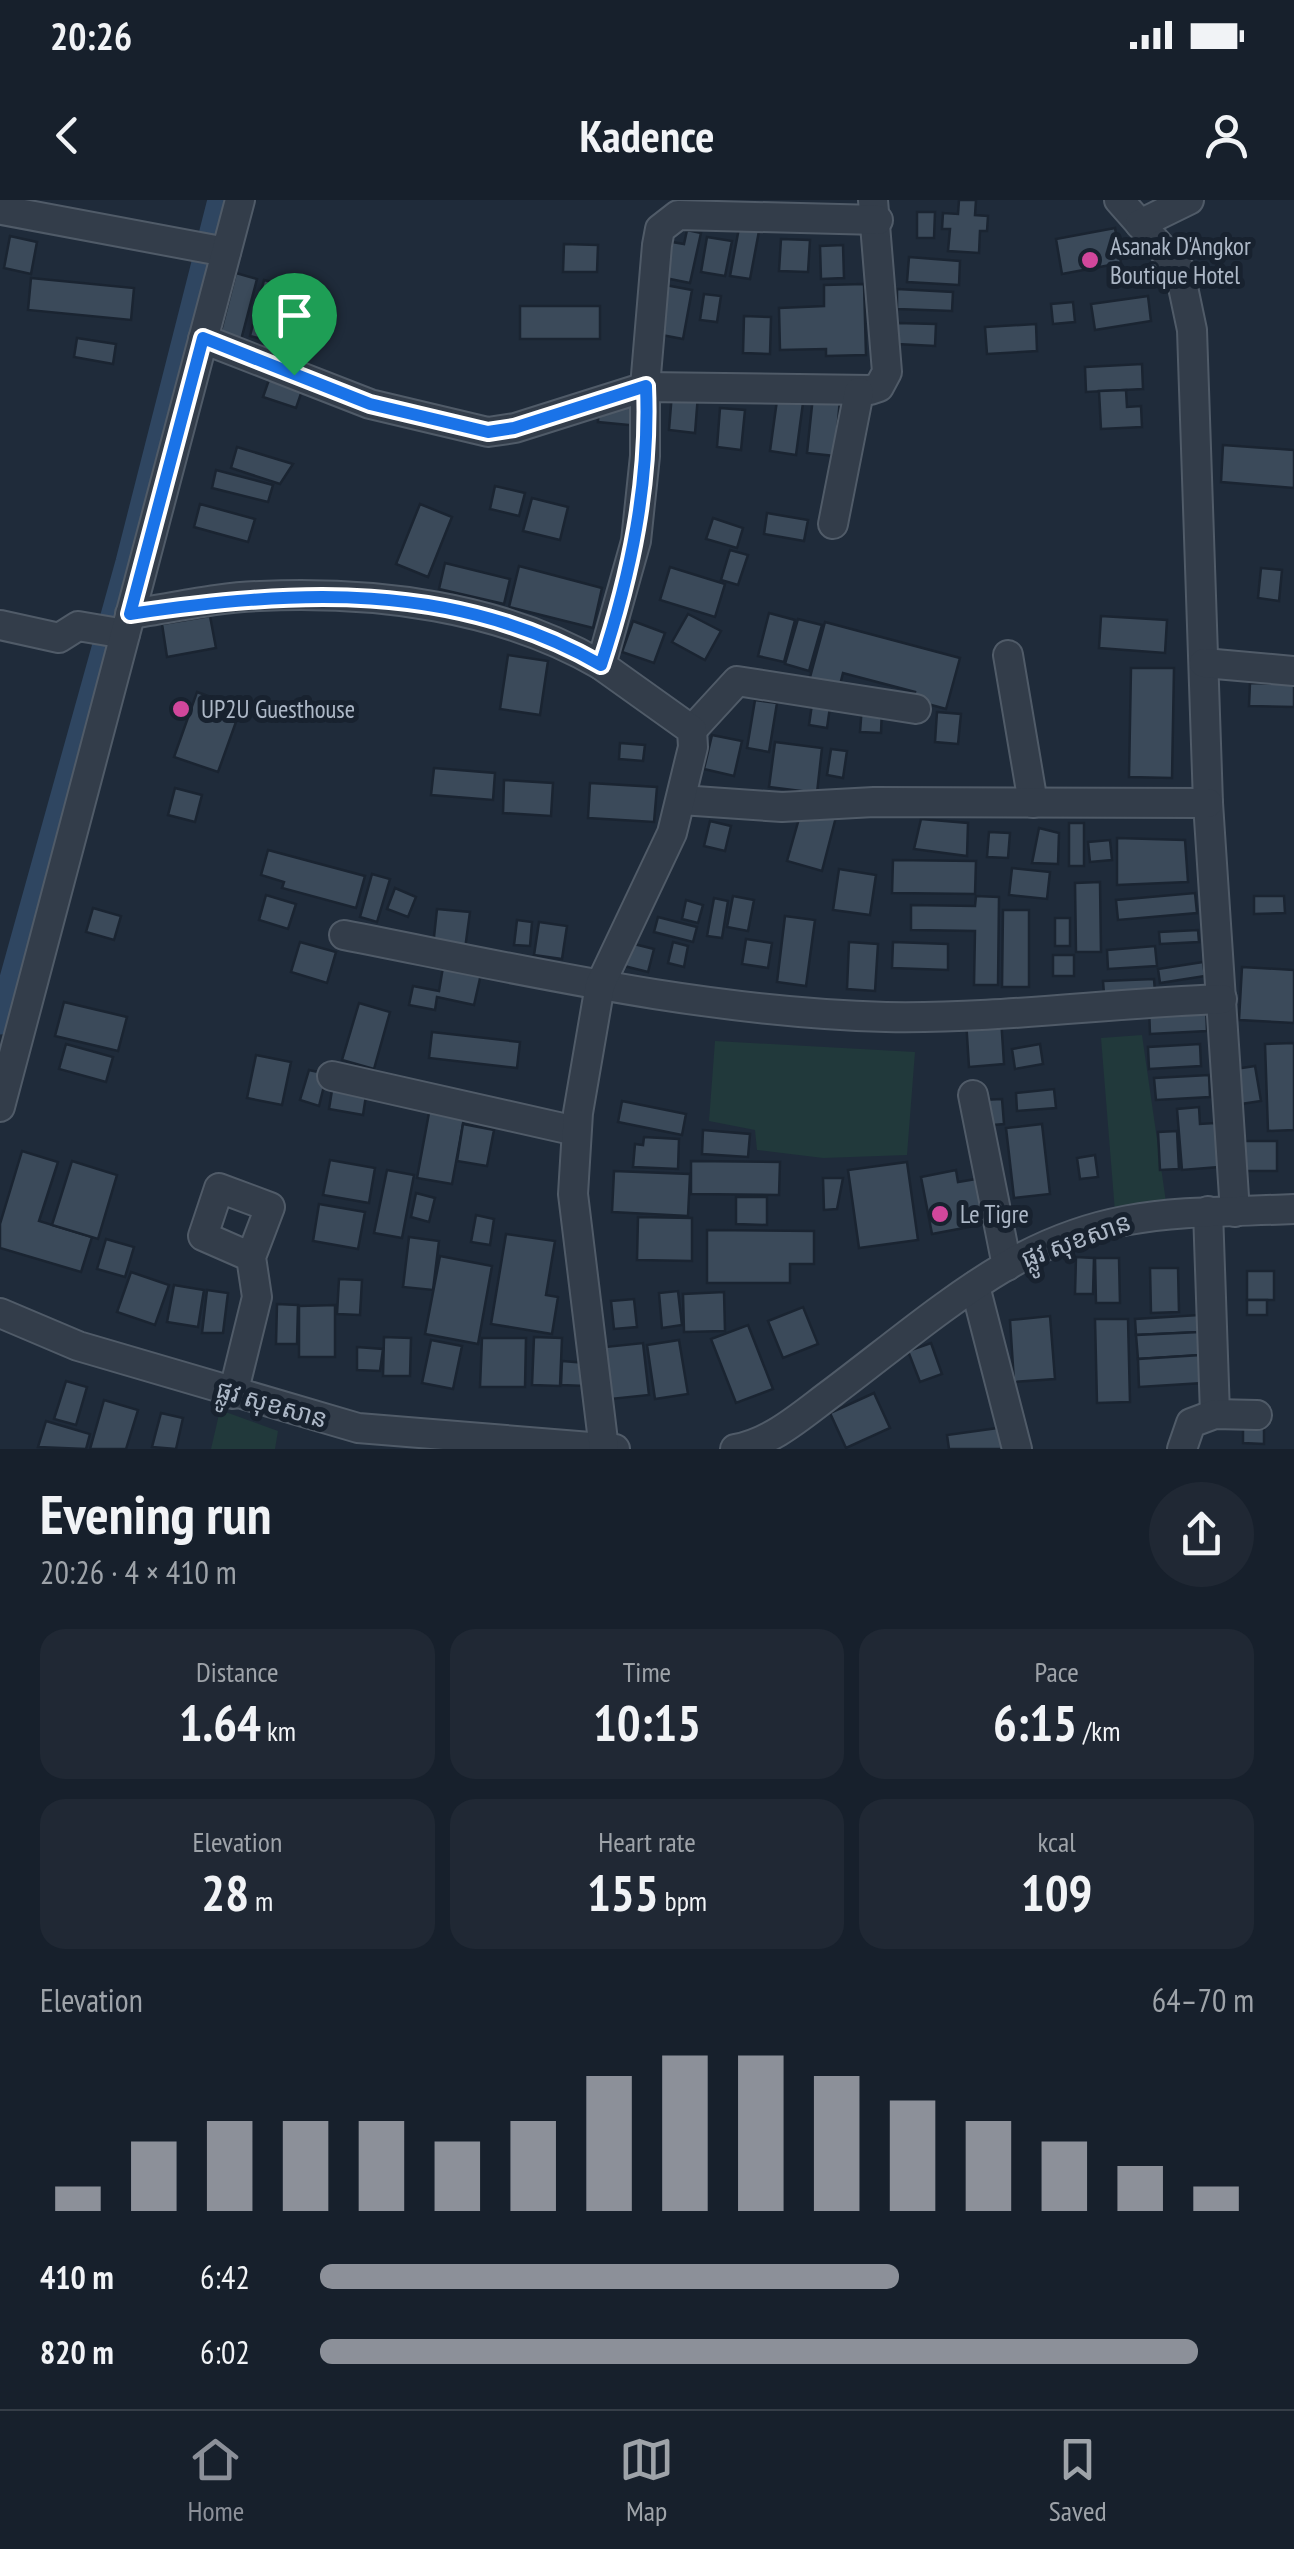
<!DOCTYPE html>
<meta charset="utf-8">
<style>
:root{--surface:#17202c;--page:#202834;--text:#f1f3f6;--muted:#9ea3a9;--line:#363e48;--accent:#8c9099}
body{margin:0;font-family:"PT Sans Narrow","Noto Sans Khmer",sans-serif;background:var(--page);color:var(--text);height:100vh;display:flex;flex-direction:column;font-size:38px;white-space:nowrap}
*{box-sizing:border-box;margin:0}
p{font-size:32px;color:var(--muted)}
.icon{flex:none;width:55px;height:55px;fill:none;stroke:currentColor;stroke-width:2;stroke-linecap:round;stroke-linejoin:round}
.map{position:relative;height:1249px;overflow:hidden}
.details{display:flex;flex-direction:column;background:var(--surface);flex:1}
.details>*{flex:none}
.pin{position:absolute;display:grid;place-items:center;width:85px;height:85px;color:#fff;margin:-102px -42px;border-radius:50% 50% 50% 0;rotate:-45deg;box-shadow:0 0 10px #0007}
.pin .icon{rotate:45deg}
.round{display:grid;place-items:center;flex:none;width:105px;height:105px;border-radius:52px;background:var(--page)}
.head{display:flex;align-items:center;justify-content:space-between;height:170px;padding:0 40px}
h1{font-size:55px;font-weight:700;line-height:75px}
.stats{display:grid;grid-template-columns:repeat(3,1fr);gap:15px;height:170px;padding:10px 40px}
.stats div{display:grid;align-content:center;border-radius:25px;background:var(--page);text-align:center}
.stats b{font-size:50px;font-weight:700}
.stats small{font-size:28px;font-weight:400}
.stats p{font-size:28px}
.chart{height:280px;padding:20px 40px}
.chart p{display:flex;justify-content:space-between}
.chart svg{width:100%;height:180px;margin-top:10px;stroke:var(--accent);stroke-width:6}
ul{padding:0 40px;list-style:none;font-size:32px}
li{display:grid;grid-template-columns:160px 120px 1fr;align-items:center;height:75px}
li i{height:25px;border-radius:12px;background:var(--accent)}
.status{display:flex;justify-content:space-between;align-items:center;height:70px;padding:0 50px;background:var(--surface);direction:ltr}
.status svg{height:28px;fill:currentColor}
header{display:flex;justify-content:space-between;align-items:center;height:130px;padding:0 40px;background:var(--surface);font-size:45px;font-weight:700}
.menu{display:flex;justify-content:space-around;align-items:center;height:140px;border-top:2px solid var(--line);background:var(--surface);font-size:28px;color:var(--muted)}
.menu a{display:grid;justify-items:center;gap:5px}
.menu .selected{color:var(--accent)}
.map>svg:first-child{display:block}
</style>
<div class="status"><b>20:26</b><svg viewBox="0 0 49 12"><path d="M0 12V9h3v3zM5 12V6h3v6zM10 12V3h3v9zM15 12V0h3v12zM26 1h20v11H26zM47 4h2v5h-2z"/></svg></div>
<header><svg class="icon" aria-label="back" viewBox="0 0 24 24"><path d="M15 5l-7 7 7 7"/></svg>Kadence<svg class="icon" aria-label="person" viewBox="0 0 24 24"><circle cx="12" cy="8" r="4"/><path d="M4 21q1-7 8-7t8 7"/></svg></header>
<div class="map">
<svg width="1294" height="1249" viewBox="0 0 1294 1249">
<rect width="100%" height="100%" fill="#1f2b3a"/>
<g fill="#21393b">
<path d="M1142 835 1166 1002 1115 1012 1101 838Z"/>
<path d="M715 841 915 852 907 955 823 958 757 950 755 930 709 921Z"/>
<path d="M220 1210 278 1231 275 1249H211Z"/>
</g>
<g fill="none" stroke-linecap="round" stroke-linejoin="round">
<path stroke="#2f4661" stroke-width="25" d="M0 822 128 362 220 0"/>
</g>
<g fill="#3b4a5a" stroke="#1a2431" stroke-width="2.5">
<path d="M959 0H976L975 15 988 16 987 31H980L979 53 948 51 950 29H942L943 13 958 14Z"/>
<path d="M917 12H935L934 38H917Z"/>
<path d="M739 28 759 31 750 79 730 76Z"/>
<path d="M1115 28 1121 63 1062 74 1056 39Z"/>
<path d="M687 30 701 33 690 83 665 78 672 42 684 44Z"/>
<path d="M10 36 37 42 31 74 4 68Z"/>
<path d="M707 37 732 41 725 76 701 72Z"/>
<path d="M781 39 810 40 808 72 779 71Z"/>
<path d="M564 44 598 45 597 72H563Z"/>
<path d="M843 45 844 78 821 79 820 46Z"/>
<path d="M909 57 960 61 959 85 907 82Z"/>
<path d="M236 73 257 79 241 140 220 135Z"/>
<path d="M31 78 134 88 131 120 28 110Z"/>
<path d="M264 80 305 90 291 146 250 136Z"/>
<path d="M660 84 692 90 683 139 651 133Z"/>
<path d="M864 84 866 155 826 156V149L780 150 779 108 824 106V85Z"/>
<path d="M897 89 953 92 952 111 897 109Z"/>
<path d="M704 94 721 96 717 122 700 120Z"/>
<path d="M1148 96 1151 121 1095 130 1091 104Z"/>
<path d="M1073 102 1075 122 1053 124 1051 104Z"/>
<rect x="520" y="106" width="80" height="33"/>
<path d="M744 116 771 117 770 154 743 153Z"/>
<path d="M897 123 936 124 935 146 897 144Z"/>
<path d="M1036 124 1037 151 987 154 985 127Z"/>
<path d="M77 138 116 144 113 164 74 157Z"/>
<path d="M1142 164 1143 189 1086 192 1085 167Z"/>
<path d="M272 171 305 182 296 208 263 197Z"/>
<path d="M1126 190 1127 207 1141 206 1142 227 1101 229 1099 191Z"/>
<path d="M672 193 698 195 695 233 669 230Z"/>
<path d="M813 196 840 199 835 256 807 253Z"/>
<path d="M599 200 640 204 639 226 598 222Z"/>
<path d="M777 200 803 203 796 255 770 251Z"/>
<path d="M720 208 745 210 741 250 717 247Z"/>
<path d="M1223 245 1294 250V288L1221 282Z"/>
<path d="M237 247 293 264 280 284 231 268Z"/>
<path d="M216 270 273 285 268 302 212 288Z"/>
<path d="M495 286 525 293 519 316 490 309Z"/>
<path d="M532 298 568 307 560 340 523 331Z"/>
<path d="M200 304 255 319 248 342 194 327Z"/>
<path d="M420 304 452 317 428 377 396 364Z"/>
<path d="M767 313 808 320 804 341 764 334Z"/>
<path d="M713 318 743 328 737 348 706 339Z"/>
<path d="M730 350 748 355 738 385 721 380Z"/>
<path d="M445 363 510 379 504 404 439 389Z"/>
<path d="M519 366 602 388 593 428 509 407Z"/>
<path d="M670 367 725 384 715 417 660 400Z"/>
<path d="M1261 368 1282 370 1279 401 1258 398Z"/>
<path d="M769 413 795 420 784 462 758 456Z"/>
<path d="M688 414 721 431 705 460 672 442Z"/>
<path d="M210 416 216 448 167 457 162 424Z"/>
<path d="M1101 416 1167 420 1165 453 1099 448Z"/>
<path d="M798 419 822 425 809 471 785 464Z"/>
<path d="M633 421 665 433 654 463 622 452Z"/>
<path d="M825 422 960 458 946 509 913 500 915 492 843 473 839 489 809 481Z"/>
<path d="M508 455 548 461 540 515 500 509Z"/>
<path d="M1131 468H1174L1172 578 1129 577Z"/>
<path d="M1250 483 1294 484V507L1249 506Z"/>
<path d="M197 492 241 508 218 572 174 557Z"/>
<path d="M813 497 831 500 827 528 809 525Z"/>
<path d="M755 500 777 503 769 552 747 548Z"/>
<path d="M862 506 882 507 881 533 860 532Z"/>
<path d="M937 512 961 514 958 544 935 542Z"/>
<path d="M712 535 742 541 734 576 704 569Z"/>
<path d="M775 542 822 548 817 593 769 587Z"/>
<path d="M620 543 645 545 643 561 619 559Z"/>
<path d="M831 549 847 551 843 578 827 575Z"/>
<path d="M434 568 495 573 493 600 431 595Z"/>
<path d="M504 580 553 583 551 616 503 613Z"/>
<path d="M590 583 657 587 654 622 588 618Z"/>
<path d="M175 588 202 595 195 622 168 615Z"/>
<path d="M802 608 836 617 822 671 787 661Z"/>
<path d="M921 619 968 623 967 656 914 649Z"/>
<path d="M710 621 731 626 725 651 704 646Z"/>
<rect x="1069" y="623" width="15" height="43"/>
<path d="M1039 628 1059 633 1058 664 1032 663Z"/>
<path d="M989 632 1010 633 1008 658 987 657Z"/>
<path d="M1117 638 1185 640 1188 682 1117 685Z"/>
<path d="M1110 640 1112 660 1090 662 1088 642Z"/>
<path d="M268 650 365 676 356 708 282 688 284 682 261 675Z"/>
<path d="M893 660 976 661 975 694 892 693Z"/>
<path d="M1012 668 1050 672 1047 699 1009 695Z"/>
<path d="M839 669 876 675 870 715 833 710Z"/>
<path d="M372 674 390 679 377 722 360 717Z"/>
<path d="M1100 682 1101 752H1076L1075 683Z"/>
<path d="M395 688 416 697 408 717 387 709Z"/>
<path d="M1195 693 1197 713 1118 720 1116 700Z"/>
<path d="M266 695 296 704 288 729 259 720Z"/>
<path d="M733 696 754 700 748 731 727 727Z"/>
<path d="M976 696 999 697 998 785H974L975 731 911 730V705L975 706Z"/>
<path d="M1254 696H1284L1285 713 1254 714Z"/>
<path d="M714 698 728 701 722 738 707 736Z"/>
<path d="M686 700 703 705 698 723 682 719Z"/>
<path d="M93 708 121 716 114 740 86 732Z"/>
<path d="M437 709 470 712 465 749 433 746Z"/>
<path d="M1003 710H1029V787H1002Z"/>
<path d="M785 716 815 720 806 786 777 782Z"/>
<path d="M658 717 697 727 693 742 654 732Z"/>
<rect x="1055" y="718" width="15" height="28"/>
<path d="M517 720 532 722 530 746 514 745Z"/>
<path d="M539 722 567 726 562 759 534 755Z"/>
<path d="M1198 730 1199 742 1160 744 1159 732Z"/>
<path d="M746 739 772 743 768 768 742 764Z"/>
<path d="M300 742 336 752 327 783 291 772Z"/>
<path d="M626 742 654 749 648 772 620 765Z"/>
<path d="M673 742 688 746 684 767 668 763Z"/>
<path d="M849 742 878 744 875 791 847 789Z"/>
<path d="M893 742 948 744V770L892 768Z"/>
<path d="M1155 746 1157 766 1108 769 1107 750Z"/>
<rect x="1053" y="755" width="21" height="21"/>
<path d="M1203 762 1205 776 1160 783 1158 769Z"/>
<path d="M443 767 481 774 474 805 437 797 435 810 409 805 413 786 439 791Z"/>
<path d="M1242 767 1294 770V823L1239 820Z"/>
<path d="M1154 779 1155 792 1104 794 1103 781Z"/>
<path d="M64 802 127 817 118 851 55 836Z"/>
<path d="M359 803 390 812 374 869 342 860Z"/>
<path d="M1206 805 1207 831 1150 834 1149 808Z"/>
<path d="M1001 818 1004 864 969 867 966 820Z"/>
<path d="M432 832 520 842 517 868 429 858Z"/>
<path d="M1294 843V930L1268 931 1265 844Z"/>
<path d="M66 844 113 857 106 882 59 869Z"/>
<path d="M1040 844 1043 864 1015 869 1012 849Z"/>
<path d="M1200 844 1201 866 1149 869 1148 847Z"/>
<path d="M256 855 291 862 282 905 247 898Z"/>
<path d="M1255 866 1261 901 1241 904 1235 869Z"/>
<path d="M309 870 327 874 319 906 300 900Z"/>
<path d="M1209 875 1210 897 1156 900 1154 878Z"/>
<path d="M333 884 367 889 363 915 329 909Z"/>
<path d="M1054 889 1056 908 1017 911 1016 893Z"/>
<path d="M1002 899 1004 924 982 926 981 900Z"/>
<path d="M622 901 686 914 682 935 618 922Z"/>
<path d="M431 902 466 908 452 984 417 978Z"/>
<path d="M1199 907 1200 924 1215 923 1219 967 1182 970 1177 909Z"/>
<path d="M463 924 494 930 487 966 457 961Z"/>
<path d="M1042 924 1050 994 1014 998 1006 928Z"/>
<path d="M703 930 750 934 748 957 702 954Z"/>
<path d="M1177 931 1179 969 1160 970 1158 932Z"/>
<path d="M644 937 679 939 678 969 633 967 635 944 643 945Z"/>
<rect x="1241" y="941" width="36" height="30"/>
<path d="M22 951 58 962 39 1021 92 1037 81 1072 0 1048V1024Z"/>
<path d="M1095 955 1098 977 1080 979 1077 958Z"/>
<path d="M330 960 375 968 369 1003 323 995Z"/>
<path d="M72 961 117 975 98 1039 52 1025Z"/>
<path d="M691 961 780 962 779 995 691 994Z"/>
<path d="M907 962 918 1040 859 1048 848 970Z"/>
<path d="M387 970 414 975 402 1038 374 1033Z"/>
<path d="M956 970 958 982 976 979 985 1024 932 1034 921 977Z"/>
<path d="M614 971 690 974 688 1016 612 1012Z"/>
<path d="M823 978H843L837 1009 824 1010Z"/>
<path d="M416 993 435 998 429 1022 411 1017Z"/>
<path d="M736 997H767V1025L736 1024Z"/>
<path d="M319 1004 365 1012 358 1049 313 1041Z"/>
<path d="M476 1015 494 1019 490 1045 471 1042Z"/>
<path d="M638 1017 692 1018V1061L637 1060Z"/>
<path d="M707 1030 814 1031V1064H790V1083H707Z"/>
<path d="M506 1034 555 1041 546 1095 558 1097 552 1134 491 1124Z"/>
<path d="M409 1037 439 1041 433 1090 403 1087Z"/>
<path d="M106 1039 134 1047 125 1077 97 1069Z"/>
<path d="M440 1056 492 1066 478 1144 425 1134Z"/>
<path d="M1076 1057 1094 1058 1093 1094H1075Z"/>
<path d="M1095 1058H1119L1120 1103H1096Z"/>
<path d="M1150 1068H1178L1179 1112 1151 1113Z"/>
<rect x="1247" y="1071" width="27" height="29"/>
<path d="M131 1072 169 1085 155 1125 117 1112Z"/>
<path d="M339 1079 362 1080 360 1115 337 1114Z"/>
<path d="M174 1085 204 1090 198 1127 167 1122Z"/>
<path d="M207 1090 228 1093 223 1133H202Z"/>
<path d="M678 1091 682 1125 662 1128 659 1093Z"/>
<path d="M724 1092 725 1131 684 1132 683 1094Z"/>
<path d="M634 1099 637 1127 614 1129 611 1101Z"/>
<rect x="1247" y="1100" width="20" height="15"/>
<path d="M277 1104 298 1105 297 1144H276Z"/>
<path d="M335 1105V1157H299V1106Z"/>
<path d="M803 1107 818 1144 783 1158 768 1121Z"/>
<path d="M1199 1115 1200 1132 1136 1135 1135 1119Z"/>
<path d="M1050 1116 1055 1179 1014 1182 1010 1120Z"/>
<path d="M1095 1119H1128L1130 1202 1097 1203Z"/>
<path d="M748 1125 773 1189 736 1203 711 1139Z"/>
<path d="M1200 1132 1201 1155 1138 1159 1136 1135Z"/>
<path d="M384 1137 411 1138 410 1176H383Z"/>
<path d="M534 1137 562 1138 560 1186 532 1185Z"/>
<path d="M482 1138H526L525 1187H480Z"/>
<path d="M431 1140 462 1146 453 1189 422 1183Z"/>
<path d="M679 1140 688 1194 655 1199 647 1145Z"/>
<path d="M643 1143 649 1195 611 1199 605 1147Z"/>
<path d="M931 1143 942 1174 920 1182 908 1151Z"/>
<path d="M357 1147 383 1149 380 1171 357 1170Z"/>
<path d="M1201 1155 1203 1183 1139 1187 1138 1159Z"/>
<path d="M562 1161 587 1163 586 1186 561 1185Z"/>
<path d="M66 1181 87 1187 76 1225 54 1219Z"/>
<path d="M874 1193 890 1228 846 1248 830 1213Z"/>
<path d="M104 1200 138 1210 126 1249H90Z"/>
<path d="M161 1213 183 1218 176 1249 152 1247Z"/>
<path d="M1243 1218H1264V1244L1243 1243Z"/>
<path d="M46 1221 90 1234 86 1249 38 1247Z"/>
<path d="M1005 1227 1008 1249H949L947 1235Z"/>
</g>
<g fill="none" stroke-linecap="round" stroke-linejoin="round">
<defs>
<g id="minor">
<path d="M1119 0 1179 68 1192 130 1208 603 1235 1012"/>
<path d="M2 10 226 52"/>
<path d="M1140 24 1189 0"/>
<path d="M203 139 370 204 488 232 515 228 645 187 870 190 879 187 887 172 873 0"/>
<path d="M833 324 859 192"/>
<path d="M130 414C173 408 217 397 260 396 375 391 500 406 601 465"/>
<path d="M0 425 59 438 78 426 125 434"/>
<path d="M1008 455 1033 603"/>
<path d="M1204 463 1294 471"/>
<path d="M692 530 737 481 916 509"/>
<path d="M681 600 782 607 874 602 1208 603"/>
<path d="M344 735C523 770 703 812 886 817 998 819 1110 803 1222 799"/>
<path d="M332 876 576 931"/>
<path d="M973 895 1007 1066"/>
<path d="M0 907 240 0"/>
<path d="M1208 1011 1215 1214"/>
<path d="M975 1086 1017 1249"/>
<path d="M0 1113 78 1146 358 1228 615 1249"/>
<path d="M233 1194 257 1097 251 1057 270 1007 219 988 203 1036 251 1057"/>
<path d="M604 1249 573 994 578 913 600 785 672 633 693 547 692 530 601 465 636 341 645 256V187L657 45 660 29 678 15 878 20"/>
<path d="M735 1249C773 1242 803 1214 833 1192 889 1150 945 1102 1006 1066 1108 1007 1182 1014 1294 1009"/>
<path d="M1182 1249 1191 1223 1215 1214 1257 1215"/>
</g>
</defs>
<use href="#minor" stroke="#505b68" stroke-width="32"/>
<use href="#minor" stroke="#333d4a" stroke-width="28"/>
</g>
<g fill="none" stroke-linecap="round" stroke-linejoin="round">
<defs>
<path id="route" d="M203 138 370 204 488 232 514 228 646 186C650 283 631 374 601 465 453 380 292 390 130 414Z"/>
</defs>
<use href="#route" stroke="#fff" stroke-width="20"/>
<use href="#route" stroke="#1a73e8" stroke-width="12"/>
</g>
<g fill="#d1479c" stroke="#18222f" stroke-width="4">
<circle cx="1090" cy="60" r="10"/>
<circle cx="181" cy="509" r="10"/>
<circle cx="940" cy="1014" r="10"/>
</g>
<g text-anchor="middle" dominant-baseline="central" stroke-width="10" stroke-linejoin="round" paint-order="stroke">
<g font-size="25" fill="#adb8c7" stroke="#18222f" text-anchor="start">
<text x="1110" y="46">Asanak D'Angkor<tspan x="1110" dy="29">Boutique Hotel</tspan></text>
<text x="201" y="509">UP2U Guesthouse</text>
<text x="960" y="1014">Le Tigre</text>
</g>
<g font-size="25" fill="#adb8c7" stroke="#18222f">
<text transform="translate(1076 1040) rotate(-20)">ផ្លូវ សុខសាន</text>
<text transform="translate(272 1204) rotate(16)">ផ្លូវ សុខសាន</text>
</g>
</g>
</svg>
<div class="pin" style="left:294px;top:175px;background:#1e9e55"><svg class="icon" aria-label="arrive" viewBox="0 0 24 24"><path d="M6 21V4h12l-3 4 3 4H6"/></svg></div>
</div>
<section class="details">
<div class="head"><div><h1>Evening run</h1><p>20:26 · 4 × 410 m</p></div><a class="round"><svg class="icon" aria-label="share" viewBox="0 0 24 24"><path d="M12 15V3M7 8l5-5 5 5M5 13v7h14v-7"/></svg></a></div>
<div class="stats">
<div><p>Distance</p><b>1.64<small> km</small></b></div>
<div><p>Time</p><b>10:15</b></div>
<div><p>Pace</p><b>6:15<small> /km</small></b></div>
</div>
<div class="stats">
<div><p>Elevation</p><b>28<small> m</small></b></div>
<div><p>Heart rate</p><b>155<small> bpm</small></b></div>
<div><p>kcal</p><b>109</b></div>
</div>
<div class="chart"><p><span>Elevation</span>64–70 m</p>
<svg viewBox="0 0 160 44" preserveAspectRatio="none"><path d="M5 44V38M15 44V27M25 44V22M35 44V22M45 44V22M55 44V27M65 44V22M75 44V11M85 44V6M95 44V6M105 44V11M115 44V17M125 44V22M135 44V27M145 44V33M155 44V38"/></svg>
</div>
<ul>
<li><b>410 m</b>6:42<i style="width:62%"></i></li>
<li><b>820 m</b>6:02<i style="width:94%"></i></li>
</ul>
</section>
<nav class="menu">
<a class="selected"><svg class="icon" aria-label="home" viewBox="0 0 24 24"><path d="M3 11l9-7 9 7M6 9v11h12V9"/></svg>Home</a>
<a><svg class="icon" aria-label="map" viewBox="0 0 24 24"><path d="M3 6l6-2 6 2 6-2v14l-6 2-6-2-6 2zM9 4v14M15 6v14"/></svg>Map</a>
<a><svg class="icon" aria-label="saved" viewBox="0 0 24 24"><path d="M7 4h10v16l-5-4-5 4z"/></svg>Saved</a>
</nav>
